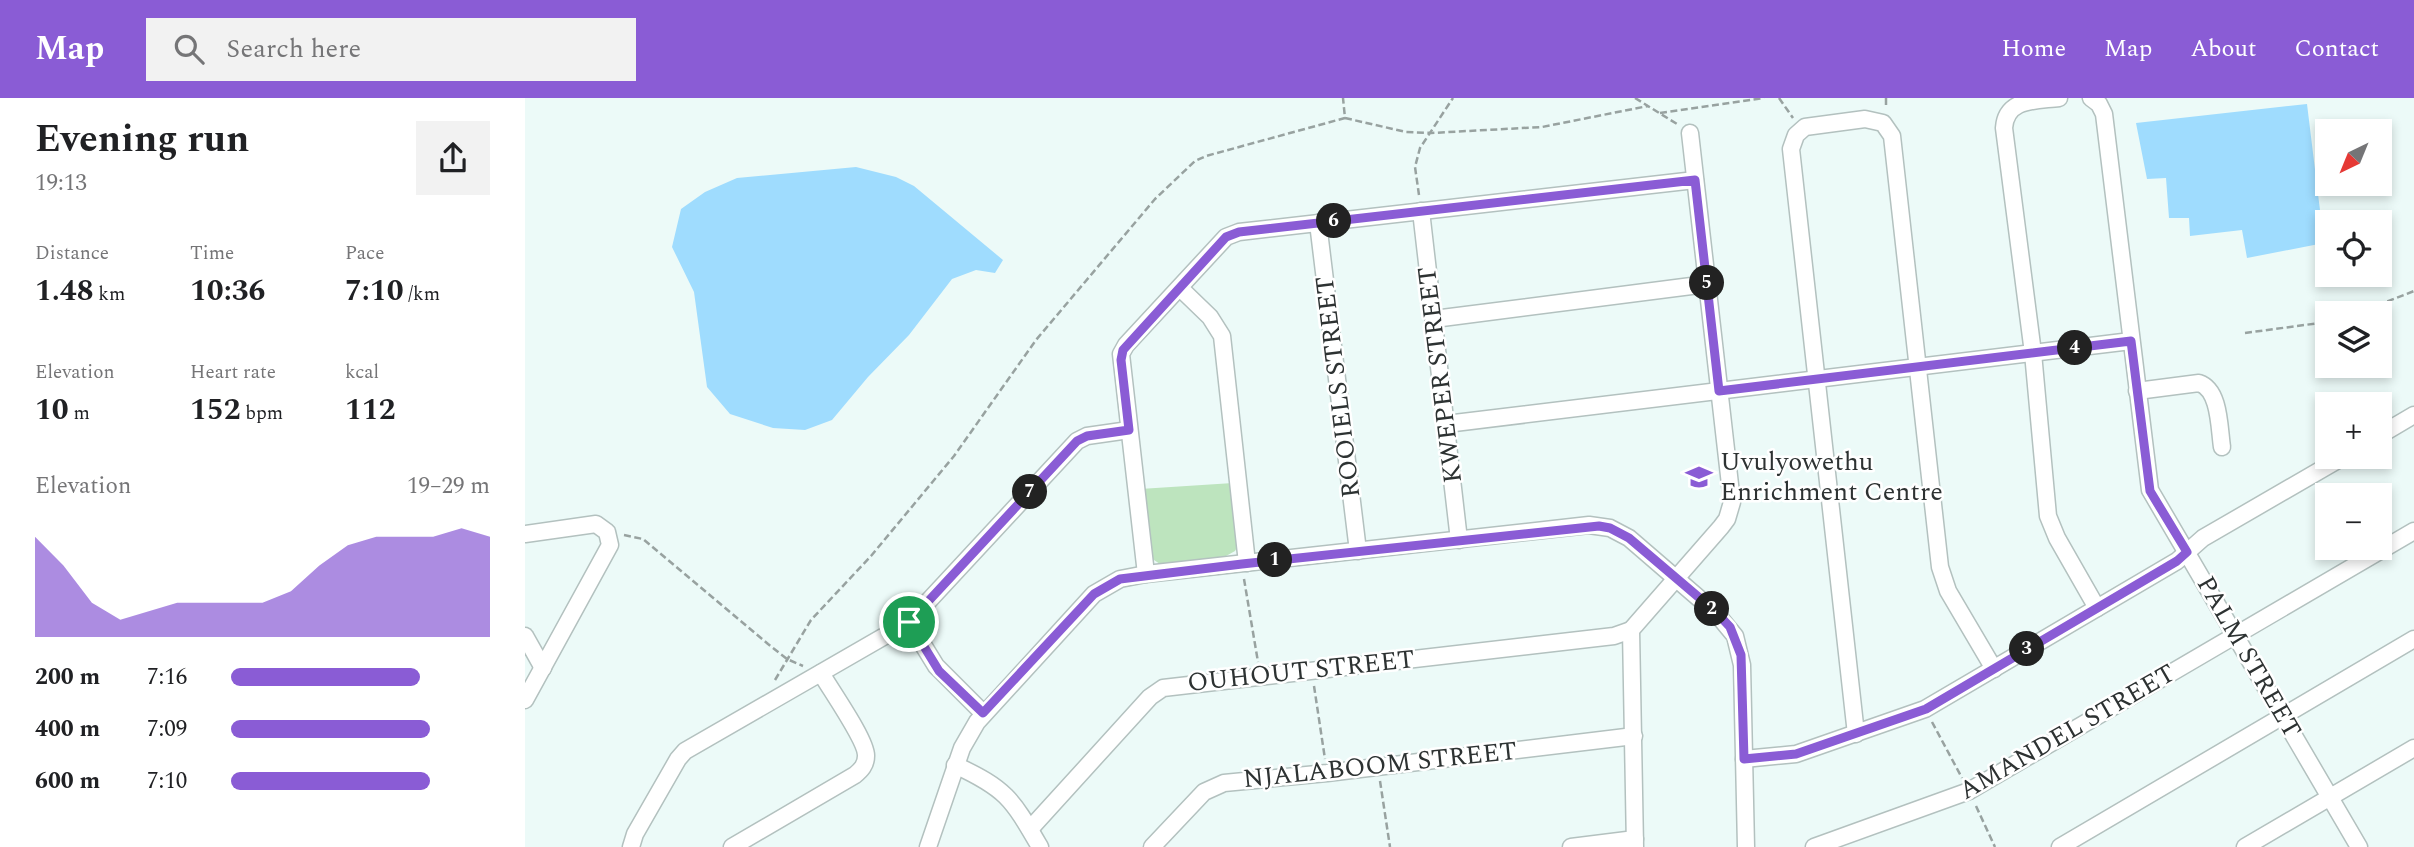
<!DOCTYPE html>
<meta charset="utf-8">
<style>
:root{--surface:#fff;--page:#f2f2f2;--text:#202124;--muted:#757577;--accent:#8a5cd5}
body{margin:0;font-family:Spectral,serif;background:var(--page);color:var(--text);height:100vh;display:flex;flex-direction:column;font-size:26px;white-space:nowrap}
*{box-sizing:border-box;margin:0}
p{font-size:23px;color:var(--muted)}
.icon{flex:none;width:38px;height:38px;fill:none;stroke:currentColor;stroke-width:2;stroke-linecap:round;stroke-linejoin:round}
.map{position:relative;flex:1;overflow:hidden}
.sheet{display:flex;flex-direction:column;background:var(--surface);width:525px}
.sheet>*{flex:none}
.needle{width:46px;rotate:223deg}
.tools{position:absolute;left:1790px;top:21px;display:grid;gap:14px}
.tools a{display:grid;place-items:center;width:77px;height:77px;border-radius:0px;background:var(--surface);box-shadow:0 4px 10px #0003;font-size:35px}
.pin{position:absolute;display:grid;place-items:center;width:60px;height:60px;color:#fff;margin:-30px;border:4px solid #fff;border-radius:50%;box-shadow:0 2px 7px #0007}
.km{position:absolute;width:35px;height:35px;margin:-18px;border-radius:50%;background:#222;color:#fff;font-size:19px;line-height:35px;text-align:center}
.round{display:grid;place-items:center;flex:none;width:74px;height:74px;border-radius:0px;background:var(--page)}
.headline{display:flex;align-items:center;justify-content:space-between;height:119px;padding:0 35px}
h1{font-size:38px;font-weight:700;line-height:52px}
.metrics{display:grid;grid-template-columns:repeat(3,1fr);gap:10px;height:119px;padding:7px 35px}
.metrics div{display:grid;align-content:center}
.metrics b{font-size:30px;font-weight:700}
.metrics small{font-size:19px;font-weight:400}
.metrics p{font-size:19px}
.chart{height:196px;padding:14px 35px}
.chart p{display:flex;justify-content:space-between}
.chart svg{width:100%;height:126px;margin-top:7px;fill:var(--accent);opacity:.7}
ul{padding:0 35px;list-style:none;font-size:23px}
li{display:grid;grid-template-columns:112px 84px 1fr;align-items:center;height:52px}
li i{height:18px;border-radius:9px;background:var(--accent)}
header{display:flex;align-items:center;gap:42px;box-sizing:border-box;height:98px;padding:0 35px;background:var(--accent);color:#fff}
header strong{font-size:33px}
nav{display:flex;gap:38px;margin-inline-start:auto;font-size:24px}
.search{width:490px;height:63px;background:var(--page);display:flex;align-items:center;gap:18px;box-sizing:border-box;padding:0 24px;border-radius:0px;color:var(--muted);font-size:26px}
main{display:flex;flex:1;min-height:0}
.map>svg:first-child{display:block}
</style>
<header>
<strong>Map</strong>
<div class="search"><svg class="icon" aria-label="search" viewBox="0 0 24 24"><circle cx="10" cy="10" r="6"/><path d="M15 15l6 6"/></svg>Search here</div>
<nav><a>Home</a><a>Map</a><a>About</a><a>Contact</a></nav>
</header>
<main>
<section class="sheet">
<div class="headline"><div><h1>Evening run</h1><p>19:13</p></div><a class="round"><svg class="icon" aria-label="share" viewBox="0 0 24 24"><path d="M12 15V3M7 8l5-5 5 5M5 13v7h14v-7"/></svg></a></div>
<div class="metrics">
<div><p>Distance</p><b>1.48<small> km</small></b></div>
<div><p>Time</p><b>10:36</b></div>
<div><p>Pace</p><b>7:10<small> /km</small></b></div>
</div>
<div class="metrics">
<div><p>Elevation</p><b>10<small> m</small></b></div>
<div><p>Heart rate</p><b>152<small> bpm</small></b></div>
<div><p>kcal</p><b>112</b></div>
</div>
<div class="chart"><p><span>Elevation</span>19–29 m</p>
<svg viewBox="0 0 160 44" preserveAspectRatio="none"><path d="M0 44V9L10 19L20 32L30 38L40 35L50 32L60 32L70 32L80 32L90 28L100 19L110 12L120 9L130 9L140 9L150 6L160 9V44z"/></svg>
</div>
<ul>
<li><b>200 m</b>7:16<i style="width:73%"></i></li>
<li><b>400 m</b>7:09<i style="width:77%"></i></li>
<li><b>600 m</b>7:10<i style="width:77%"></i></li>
</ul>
</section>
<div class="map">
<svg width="1889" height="749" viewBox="0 0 1889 749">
<rect width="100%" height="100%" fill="#ecfaf8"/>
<path fill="#bde4be" d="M708 385 714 446 710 453 701 458 642 467 635 466 626 460 615 391Z"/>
<g fill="#9fdcfe">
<path d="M1782 6 1799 145 1722 160 1717 132 1665 138 1664 120H1644L1641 80 1622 81 1611 25Z"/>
<path d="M331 69 371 79 389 88 478 162 470 175 451 172 427 181 384 237 343 279 307 322 280 332 248 330 205 316 182 289 169 194 147 149 156 111 180 94 212 80Z"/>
</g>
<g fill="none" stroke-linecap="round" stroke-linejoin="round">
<defs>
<g id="street">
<path d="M1534 0C1511 3 1481 0 1479 30L1508 255 1523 418 1532 440 1572 510"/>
<path d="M1566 0 1574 6 1579 16 1625 392 1834 749"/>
<path d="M896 113 934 442"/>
<path d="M793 125 833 453"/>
<path d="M655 190 685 219 697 238 722 465"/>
<path d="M909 221 1182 186"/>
<path d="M1612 293 1674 285C1695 292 1694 329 1697 349"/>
<path d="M921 326 1606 243"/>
<path d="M1855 337 1889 317"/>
<path d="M0 436 71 426 82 434 85 447 0 602"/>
<path d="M621 476 596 256 601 247 701 139 714 134 1170 82"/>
<path d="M384 524 411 568 458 615"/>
<path d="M0 538 18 570"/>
<path d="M1331 636 1266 51 1271 37 1280 29 1340 21 1358 25 1367 38 1415 469 1423 493 1469 571"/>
<path d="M1219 661 1271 656 1400 611 1652 463 1678 440 1818 359"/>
<path d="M430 667C482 691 487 701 515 749"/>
<path d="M505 731 625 599 638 590 1089 538 1106 532"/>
<path d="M106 749 110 736 153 661 160 653 384 524 552 343 562 338 604 332"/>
<path d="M207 749 330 677C336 672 341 667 341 658 342 643 305 591 296 575"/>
<path d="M403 749 437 650 452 624 569 496 595 481 621 476 1064 427 1085 430 1104 440 1191 515 1210 538 1217 567 1221 749"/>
<path d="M627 749 679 694 699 685 802 675 1109 638"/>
<path d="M1046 749 1110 741"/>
<path d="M1110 749 1106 532 1196 429 1202 421 1207 404 1165 35"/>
<path d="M1289 749 1444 693 1889 433"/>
<path d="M1535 749 1889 541"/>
<path d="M1720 749 1889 650"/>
</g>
</defs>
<use href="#street" stroke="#b3c1bf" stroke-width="19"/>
<g stroke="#98a2a0" stroke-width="2.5" stroke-dasharray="7 3.5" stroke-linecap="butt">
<path d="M1110 0 1152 26"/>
<path d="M1254 0 1268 20"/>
<path d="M1361 0V8"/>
<path d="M1135 15 1239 0"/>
<path d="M820 20 881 34 906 35 1017 29 1123 8"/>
<path d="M894 97 890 69 895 50 928 0"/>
<path d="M1833 215 1889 193"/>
<path d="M1720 235 1802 224"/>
<path d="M99 437 118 441 243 546 262 561 278 568"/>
<path d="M719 481 733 564"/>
<path d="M250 582 286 522 346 458 429 358 511 242 630 101 670 63 681 58 820 20 818 0"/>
<path d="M789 588 800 661"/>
<path d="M1407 624 1437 680"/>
<path d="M855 683 865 749"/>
<path d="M1451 708 1470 749"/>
</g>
<use href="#street" stroke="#fff" stroke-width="16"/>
</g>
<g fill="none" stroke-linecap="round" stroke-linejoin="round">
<defs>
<path id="route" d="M1170 82 1194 293 1606 243 1625 393 1662 454 1652 463 1401 611 1271 656 1219 661 1216 557 1205 529 1191 514 1104 440 1085 430 1074 428 717 466 595 481 569 496 458 615 414 573 384 524 552 343 562 338 604 332 596 262 598 252 701 139 714 134Z"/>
</defs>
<use href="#route" stroke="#fff" stroke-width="14"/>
<use href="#route" stroke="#8a5cd5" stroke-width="9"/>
</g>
<defs>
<symbol id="school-bare" viewBox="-9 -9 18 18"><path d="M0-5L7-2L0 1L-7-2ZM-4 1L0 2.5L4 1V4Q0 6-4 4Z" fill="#8a5cd5" stroke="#fff" stroke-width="2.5" paint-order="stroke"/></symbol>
</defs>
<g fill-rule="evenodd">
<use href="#school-bare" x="1155" y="360" width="38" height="38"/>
</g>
<g text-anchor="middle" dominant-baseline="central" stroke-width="5" stroke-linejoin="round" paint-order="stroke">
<g font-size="26" fill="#2d3232" stroke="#fff">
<text transform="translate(915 277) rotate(-97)">KWEPER STREET</text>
<text transform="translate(813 289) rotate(-97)">ROOIELS STREET</text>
<text transform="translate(1724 559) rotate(60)">PALM STREET</text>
<text transform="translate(776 573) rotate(-6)">OUHOUT STREET</text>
<text transform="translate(1542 634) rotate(-30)">AMANDEL STREET</text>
<text transform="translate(855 667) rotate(-6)">NJALABOOM STREET</text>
</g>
<g font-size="26" fill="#2d3232" stroke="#fff" text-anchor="start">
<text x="1195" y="364">Uvulyowethu<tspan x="1195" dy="30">Enrichment Centre</tspan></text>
</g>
</g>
</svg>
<div class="tools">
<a><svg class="needle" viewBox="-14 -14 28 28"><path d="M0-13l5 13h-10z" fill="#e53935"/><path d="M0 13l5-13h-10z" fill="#757577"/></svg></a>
<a><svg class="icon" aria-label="locate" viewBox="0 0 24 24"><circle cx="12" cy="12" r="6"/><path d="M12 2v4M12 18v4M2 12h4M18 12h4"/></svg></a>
<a><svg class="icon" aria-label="layers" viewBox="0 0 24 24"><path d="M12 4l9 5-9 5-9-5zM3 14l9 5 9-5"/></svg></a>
<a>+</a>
<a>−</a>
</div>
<div class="pin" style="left:384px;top:524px;background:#1e9e55"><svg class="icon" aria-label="arrive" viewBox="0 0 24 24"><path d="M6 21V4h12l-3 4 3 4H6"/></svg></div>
<b class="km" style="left:750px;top:462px">1</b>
<b class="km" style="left:1187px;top:511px">2</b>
<b class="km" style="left:1502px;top:551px">3</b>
<b class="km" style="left:1550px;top:250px">4</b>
<b class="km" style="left:1182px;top:185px">5</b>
<b class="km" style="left:809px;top:123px">6</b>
<b class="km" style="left:505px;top:394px">7</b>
</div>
</main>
